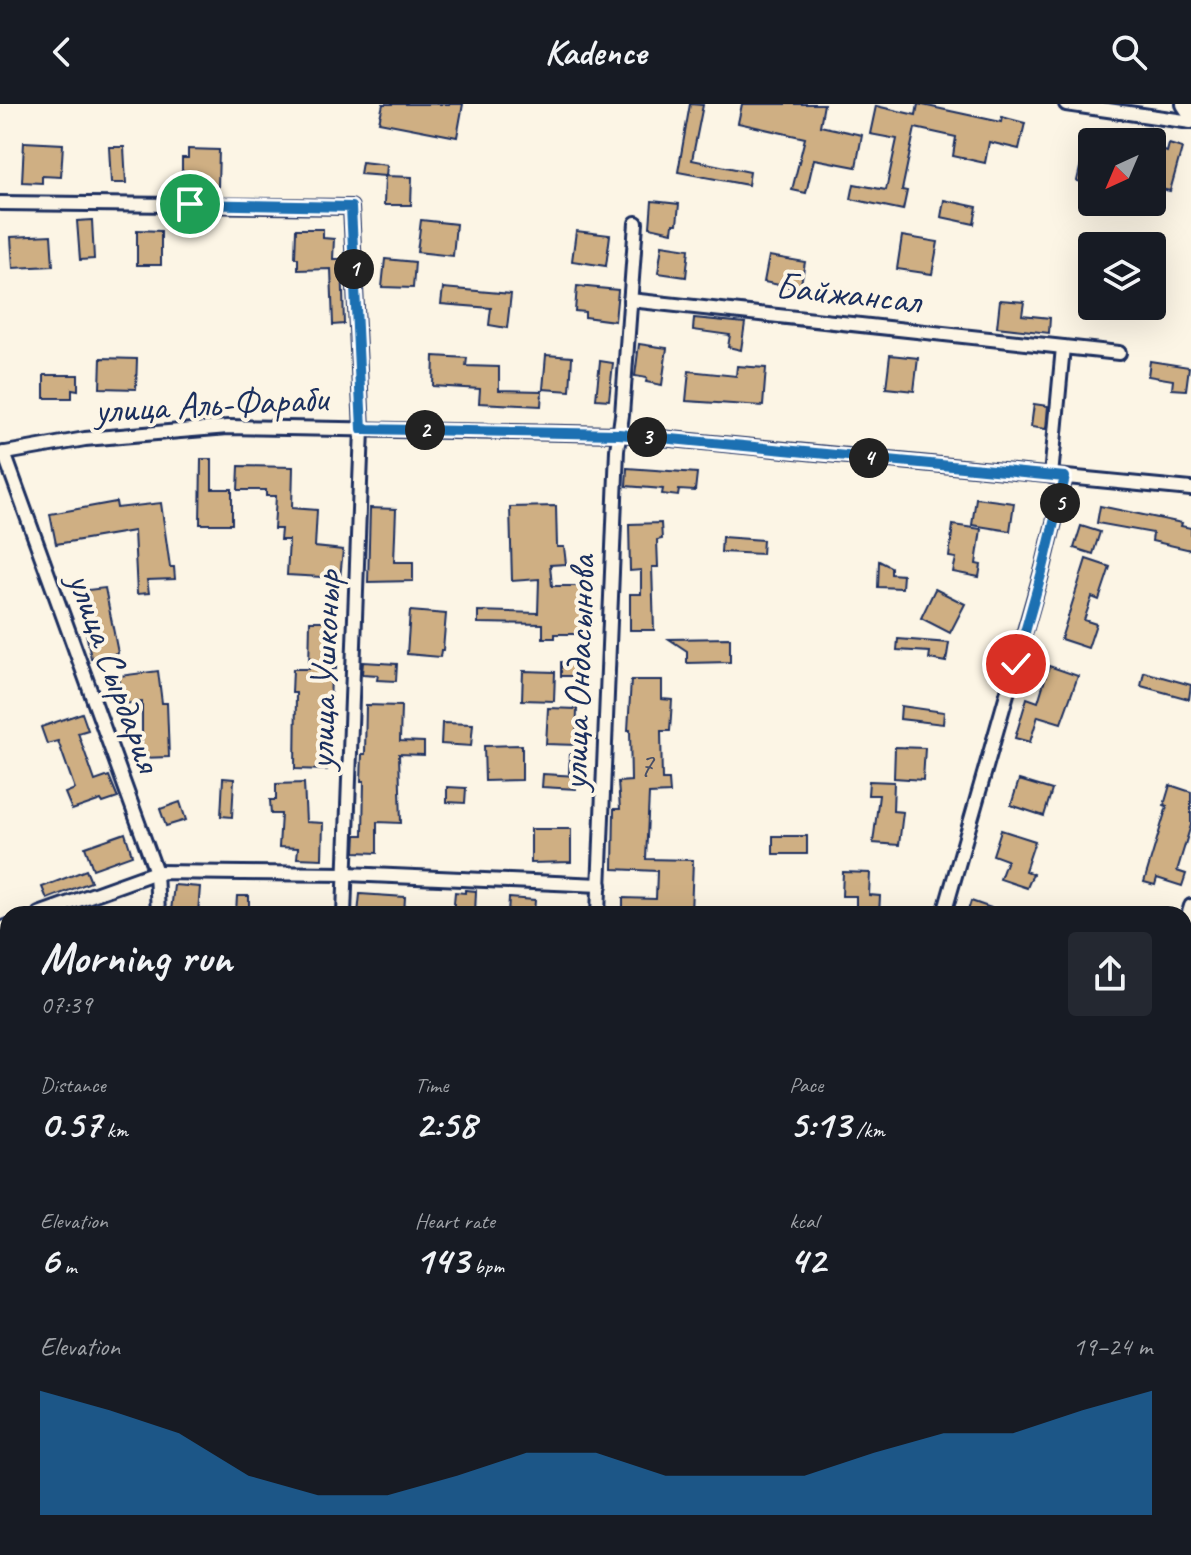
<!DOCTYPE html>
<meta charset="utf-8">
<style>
:root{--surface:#171b24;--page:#242831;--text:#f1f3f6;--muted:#9ea1a6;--accent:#1f6fb2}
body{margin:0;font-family:Caveat,sans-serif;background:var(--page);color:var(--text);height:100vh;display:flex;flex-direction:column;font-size:30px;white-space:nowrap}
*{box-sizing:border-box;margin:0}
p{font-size:26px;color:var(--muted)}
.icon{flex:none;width:44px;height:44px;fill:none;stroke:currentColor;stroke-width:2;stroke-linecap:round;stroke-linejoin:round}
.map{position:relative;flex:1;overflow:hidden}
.details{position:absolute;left:0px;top:802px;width:1192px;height:650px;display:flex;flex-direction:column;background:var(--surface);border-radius:24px 24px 0 0;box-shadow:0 8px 32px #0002}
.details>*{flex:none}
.needle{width:52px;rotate:224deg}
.tools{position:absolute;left:1078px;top:24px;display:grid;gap:16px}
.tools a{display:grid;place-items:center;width:88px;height:88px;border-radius:8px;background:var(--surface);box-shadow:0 8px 32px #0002;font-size:40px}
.pin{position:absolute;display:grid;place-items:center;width:68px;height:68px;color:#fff;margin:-34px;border:4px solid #fff;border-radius:50%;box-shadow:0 2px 8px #0007}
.km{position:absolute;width:40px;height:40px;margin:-20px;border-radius:50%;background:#222;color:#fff;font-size:22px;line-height:40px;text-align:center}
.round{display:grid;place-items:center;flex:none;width:84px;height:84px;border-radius:8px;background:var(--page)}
.overview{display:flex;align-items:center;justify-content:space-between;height:136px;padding:0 40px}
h1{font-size:44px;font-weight:700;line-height:60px}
.figures{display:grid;grid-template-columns:repeat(3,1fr);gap:12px;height:136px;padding:8px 40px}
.figures div{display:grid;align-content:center}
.figures b{font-size:40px;font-weight:700}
.figures small{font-size:22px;font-weight:400}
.figures p{font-size:22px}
.chart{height:224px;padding:16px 40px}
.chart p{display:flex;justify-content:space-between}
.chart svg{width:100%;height:144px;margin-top:8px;fill:var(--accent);opacity:.7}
header{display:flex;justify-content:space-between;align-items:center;height:104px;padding:0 40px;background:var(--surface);font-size:36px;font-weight:700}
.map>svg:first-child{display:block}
</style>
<header><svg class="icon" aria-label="back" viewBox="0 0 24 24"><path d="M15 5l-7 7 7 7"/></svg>Kadence<svg class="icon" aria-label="search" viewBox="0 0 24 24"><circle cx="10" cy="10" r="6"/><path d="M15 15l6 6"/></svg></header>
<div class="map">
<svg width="1191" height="1451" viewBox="0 0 1191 1451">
<rect width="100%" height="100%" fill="#fcf5e5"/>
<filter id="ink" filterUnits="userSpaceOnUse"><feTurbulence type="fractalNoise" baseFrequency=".0125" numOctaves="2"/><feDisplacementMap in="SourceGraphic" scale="16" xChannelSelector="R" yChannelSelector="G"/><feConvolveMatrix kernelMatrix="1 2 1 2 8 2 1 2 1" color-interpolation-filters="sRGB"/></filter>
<g filter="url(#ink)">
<g fill="#cfaf83" stroke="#1b2f5e" stroke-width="2">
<path d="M383 0H463L457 33 379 18Z"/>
<path d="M690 0 703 1 692 56 750 68 748 81 678 68Z"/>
<path d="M742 0H824L820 22 862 31 856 63 814 55 806 89 792 86 805 34 738 19Z"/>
<path d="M918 0 1001 18 1002 13 1025 19 1019 45 989 38 985 59 953 52 956 33 915 24 902 86 907 87 903 106 851 95 854 80 886 86 897 35 870 30 876 2 916 11Z"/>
<path d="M1087 33 1092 34V80L1077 77Z"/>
<path d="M24 38 63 40 61 73 42 72V79L22 78Z"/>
<path d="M1169 40 1182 44 1170 87 1157 84 1159 78 1152 76V43L1167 48Z"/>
<path d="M109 43H124L126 79H111Z"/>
<path d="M188 45 219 46 218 83H192V76H186V67H182V54H188Z"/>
<path d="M362 58 387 61 386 72 412 73 411 101H384L385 72 360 70Z"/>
<path d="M944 96 977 103 974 120 941 113Z"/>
<path d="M652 97 679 100 677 120H673L672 128 650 123Z"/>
<path d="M92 116 94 155 80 156 77 117Z"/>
<path d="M421 116 456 120 453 152 417 148Z"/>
<path d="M296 125H323V134L334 135 333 155H342L344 220 333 221 331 165 298 166V154H295Z"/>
<path d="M137 126 161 127V161H137Z"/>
<path d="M576 127 610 131 606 162 572 157Z"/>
<path d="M51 131 53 162 13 164 11 133Z"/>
<path d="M902 132 938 138 932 170 897 165Z"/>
<path d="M662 141 689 145 686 173 658 169Z"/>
<path d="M769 152 805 158 800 185 764 178Z"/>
<path d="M385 155 415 158 413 184 382 183Z"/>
<path d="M577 182 618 186 615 217 585 213V208L575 207Z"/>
<path d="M443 184 511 190 507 224 489 221 491 204 441 200Z"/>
<path d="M1000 196 1024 198 1022 211 1050 214 1049 229 997 223Z"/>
<path d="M694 214 745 219 741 246 728 243 730 231 693 226Z"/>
<path d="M639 240 667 244 662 281 646 278 647 274 635 272Z"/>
<path d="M546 251 572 253 570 287 543 285Z"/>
<path d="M890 251 918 254 914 287 886 284Z"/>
<path d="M434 252 467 254 466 262 499 263V286L542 287 541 302 479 299 480 285 433 282Z"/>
<path d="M101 254 137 255 136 285 100 284Z"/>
<path d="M600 257 613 259 609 296 596 295Z"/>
<path d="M1150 257 1189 263 1186 286 1172 285 1173 276 1148 272Z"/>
<path d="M737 262 766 264 763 302 686 297 689 267 736 272Z"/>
<path d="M44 271H78V286L72 285V294H44Z"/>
<path d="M1034 300 1048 302 1046 325 1031 323Z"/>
<path d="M201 355H212V385H232V420H200Z"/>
<path d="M239 362 293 363 292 404 317 406 315 443 343 446 340 474 287 471 289 436H280L281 425H274L276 392H266V386H238Z"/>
<path d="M627 364 697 369 695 387 679 386 678 392 662 390 663 385 626 382Z"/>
<path d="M976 394 1014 399 1010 427 972 421Z"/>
<path d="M116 398 117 404 161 399 170 463H174L175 475 147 476 149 489 137 490 134 427 56 440 50 410Z"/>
<path d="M556 402 557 443H564L566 460 550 461 552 482H582V530H555V534H543V520L478 519V507L538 509 539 475 512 477 510 403Z"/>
<path d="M1100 402 1182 419 1181 422 1191 424V446L1152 437 1153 429 1097 419Z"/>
<path d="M370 404 396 405 394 458H413V477L368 478Z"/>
<path d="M661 419 662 435 657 436 658 463H652L654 526H630V490H641V466L630 467 629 420Z"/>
<path d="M953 421 981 425 976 460 981 461 979 473 953 468 956 454 949 453Z"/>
<path d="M1081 422 1100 428 1093 450 1074 444Z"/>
<path d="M722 433 763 436 762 450 721 448Z"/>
<path d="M1086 455 1110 463 1099 496 1092 493 1084 516 1096 520 1088 544 1061 535Z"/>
<path d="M879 457 891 463V470L903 471 902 484 878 483Z"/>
<path d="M105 484 118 549 91 554 78 487Z"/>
<path d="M935 485 965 500 950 529 921 514Z"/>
<path d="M410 507 446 510 443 546H441L440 553 407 550Z"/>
<path d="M310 517H336V565H331L330 609H332L327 666 295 665 296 589H292L293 565H309Z"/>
<path d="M730 534V558L687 559V547L669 535Z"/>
<path d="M898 535 949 539 946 558 929 555 930 548 897 546Z"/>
<path d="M363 558 397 560 396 577 377 576 378 571 362 570Z"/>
<path d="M561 558 582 559V572H561Z"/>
<path d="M1049 562 1078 572 1061 619 1038 612 1030 638 1015 634 1027 594 1038 598Z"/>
<path d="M158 567 162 599H167L169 653 142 654V598L122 600 119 572Z"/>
<path d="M523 567 555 568 554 597 522 596Z"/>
<path d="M1144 568 1191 581 1189 595 1141 582Z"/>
<path d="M631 576H662V595L672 596 670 627H661L662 676H669L670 689 649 690 646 755 693 756 691 810H623V794L656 795 657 767 613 765 614 705H620L618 678 631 677 630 626H628Z"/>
<path d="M366 601 401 602 400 637 424 638V651L399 650 401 719 377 718V749L355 748 356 731H363L364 677H361L362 650H365Z"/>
<path d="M901 602 944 608 943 620 900 615Z"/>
<path d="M548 604 577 605 576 641 546 640Z"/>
<path d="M82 609 88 626 78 629 95 677 109 672 118 694 103 699 101 696 72 706 65 689 75 685 58 637 47 640 41 623Z"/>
<path d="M442 619 473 620 471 642 441 640Z"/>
<path d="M522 641V676L485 677 484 642Z"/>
<path d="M895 643 925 644 923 676 894 674Z"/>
<path d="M570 650 587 651 585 670 569 669Z"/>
<path d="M543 670 577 672 576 685 542 683Z"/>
<path d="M223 674 234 675 232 713 221 712Z"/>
<path d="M1019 676 1052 686 1044 712 1011 701Z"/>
<path d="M869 677 894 678 893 707 903 708 899 741 873 739 879 691H868Z"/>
<path d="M304 679 306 718 323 719 322 755 297 754 298 744 279 743 281 710H271L270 696H276V680Z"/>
<path d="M1170 681 1191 688V721L1177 767 1186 770 1182 782 1157 774 1155 781 1144 778 1167 702 1164 701Z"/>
<path d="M447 683 466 684 465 699 447 698Z"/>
<path d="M180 698 186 716 166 722 160 705Z"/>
<path d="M531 725H571V758L531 759Z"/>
<path d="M1001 726 1035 737 1025 767 1033 770 1027 784 1000 775 1007 756 993 751Z"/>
<path d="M125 729 132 751 93 765 85 743Z"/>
<rect x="773" y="732" width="34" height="18"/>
<path d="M86 766 91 778 47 795 42 783Z"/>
<path d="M843 768 870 769 869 791 880 792 879 810H856V792H842Z"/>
<path d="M174 781 200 783 198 810 171 807Z"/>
<path d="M465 786 476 787 475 810H453L455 788 465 789Z"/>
<path d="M360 790 405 793 404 810H358Z"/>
<path d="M237 792H249V809L236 808Z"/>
<path d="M509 794 535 796 534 810H508Z"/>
<path d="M971 797 1003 808 1002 810H967Z"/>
</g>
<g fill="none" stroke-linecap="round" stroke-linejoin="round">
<defs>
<g id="street">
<path d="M1066 0 1191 18"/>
<path d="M0 99 351 103 362 325 344 810"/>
<path d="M630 196 1119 249"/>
<path d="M4 349 156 768 158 810"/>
<path d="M0 350 85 335 228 323 619 330 1191 385"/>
<path d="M1051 372 1063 243"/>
<path d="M39 810 156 768 347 770 600 781"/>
<path d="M598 810 617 346 622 311 636 119"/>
<path d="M944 810 1043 464 1065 373"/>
<path d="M0 825 8 822"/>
<path d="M1184 825 1191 802"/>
<path d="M0 1079 8 1102"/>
<path d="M1184 1354 1191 1355"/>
<path d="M0 1433 8 1431"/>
<path d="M119 1451 120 1444"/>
<path d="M284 1451 285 1444"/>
<path d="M448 1451 449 1444"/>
<path d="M615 1451 616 1444"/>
<path d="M784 1451 785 1444"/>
<path d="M956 1451V1444"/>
<path d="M1126 1451 1127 1444"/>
</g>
<path id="secondary" d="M1185 0 1191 9"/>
</defs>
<use href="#street" stroke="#1b2f5e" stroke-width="18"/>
<use href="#secondary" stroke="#1b2f5e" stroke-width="22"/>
<use href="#street" stroke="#fcf5e5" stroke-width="12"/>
<use href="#secondary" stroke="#fcf5e5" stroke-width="16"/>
</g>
</g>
<g fill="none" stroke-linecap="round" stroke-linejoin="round" filter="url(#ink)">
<defs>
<path id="route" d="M190 100 351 103 362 325 619 330 1065 373 1043 464 1016 560"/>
</defs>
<use href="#route" stroke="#fff" stroke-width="16"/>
<use href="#route" stroke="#1f6fb2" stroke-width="10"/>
</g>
<g text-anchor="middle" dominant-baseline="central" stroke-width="8" stroke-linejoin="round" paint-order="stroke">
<g font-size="34" fill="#484f67">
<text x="646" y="660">7</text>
</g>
<g font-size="38" fill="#1b2f5e" stroke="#fcf5e5">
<text transform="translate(848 189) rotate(6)">Байжансал</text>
<text transform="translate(211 300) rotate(-3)">улица Аль-Фараби</text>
<text transform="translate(324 566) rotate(-88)">улица Ушконыр</text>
<text transform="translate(115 568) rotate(70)">улица Сырдария</text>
<text transform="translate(578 569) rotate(-88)">улица Ондасынова</text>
</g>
</g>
</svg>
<div class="tools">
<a><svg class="needle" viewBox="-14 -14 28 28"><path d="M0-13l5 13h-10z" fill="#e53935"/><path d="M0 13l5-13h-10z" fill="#9ea1a6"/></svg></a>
<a><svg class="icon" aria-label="layers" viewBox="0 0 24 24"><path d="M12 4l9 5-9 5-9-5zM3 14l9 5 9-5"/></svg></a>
</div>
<div class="pin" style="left:190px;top:100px;background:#1e9e55"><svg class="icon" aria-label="arrive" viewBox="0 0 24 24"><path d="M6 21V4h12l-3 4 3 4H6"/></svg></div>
<div class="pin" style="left:1016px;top:560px;background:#d93025"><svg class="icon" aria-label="check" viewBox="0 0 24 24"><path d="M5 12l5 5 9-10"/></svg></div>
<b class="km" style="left:354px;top:165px">1</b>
<b class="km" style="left:425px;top:326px">2</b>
<b class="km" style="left:647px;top:333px">3</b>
<b class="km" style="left:869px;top:354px">4</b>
<b class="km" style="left:1060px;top:399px">5</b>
<section class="details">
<div class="overview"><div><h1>Morning run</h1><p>07:39</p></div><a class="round"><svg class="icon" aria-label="share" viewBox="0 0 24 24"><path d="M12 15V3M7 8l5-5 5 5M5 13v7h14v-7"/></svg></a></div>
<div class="figures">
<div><p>Distance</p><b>0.57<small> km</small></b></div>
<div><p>Time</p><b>2:58</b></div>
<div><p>Pace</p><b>5:13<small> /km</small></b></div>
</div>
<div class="figures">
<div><p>Elevation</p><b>6<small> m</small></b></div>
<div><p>Heart rate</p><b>143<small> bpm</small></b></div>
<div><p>kcal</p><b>42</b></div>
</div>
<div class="chart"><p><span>Elevation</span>19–24 m</p>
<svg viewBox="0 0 160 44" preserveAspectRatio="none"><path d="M0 44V6L10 12L20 19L30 32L40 38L50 38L60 32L70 25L80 25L90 32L100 32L110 32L120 25L130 19L140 19L150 12L160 6V44z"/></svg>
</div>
</section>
</div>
